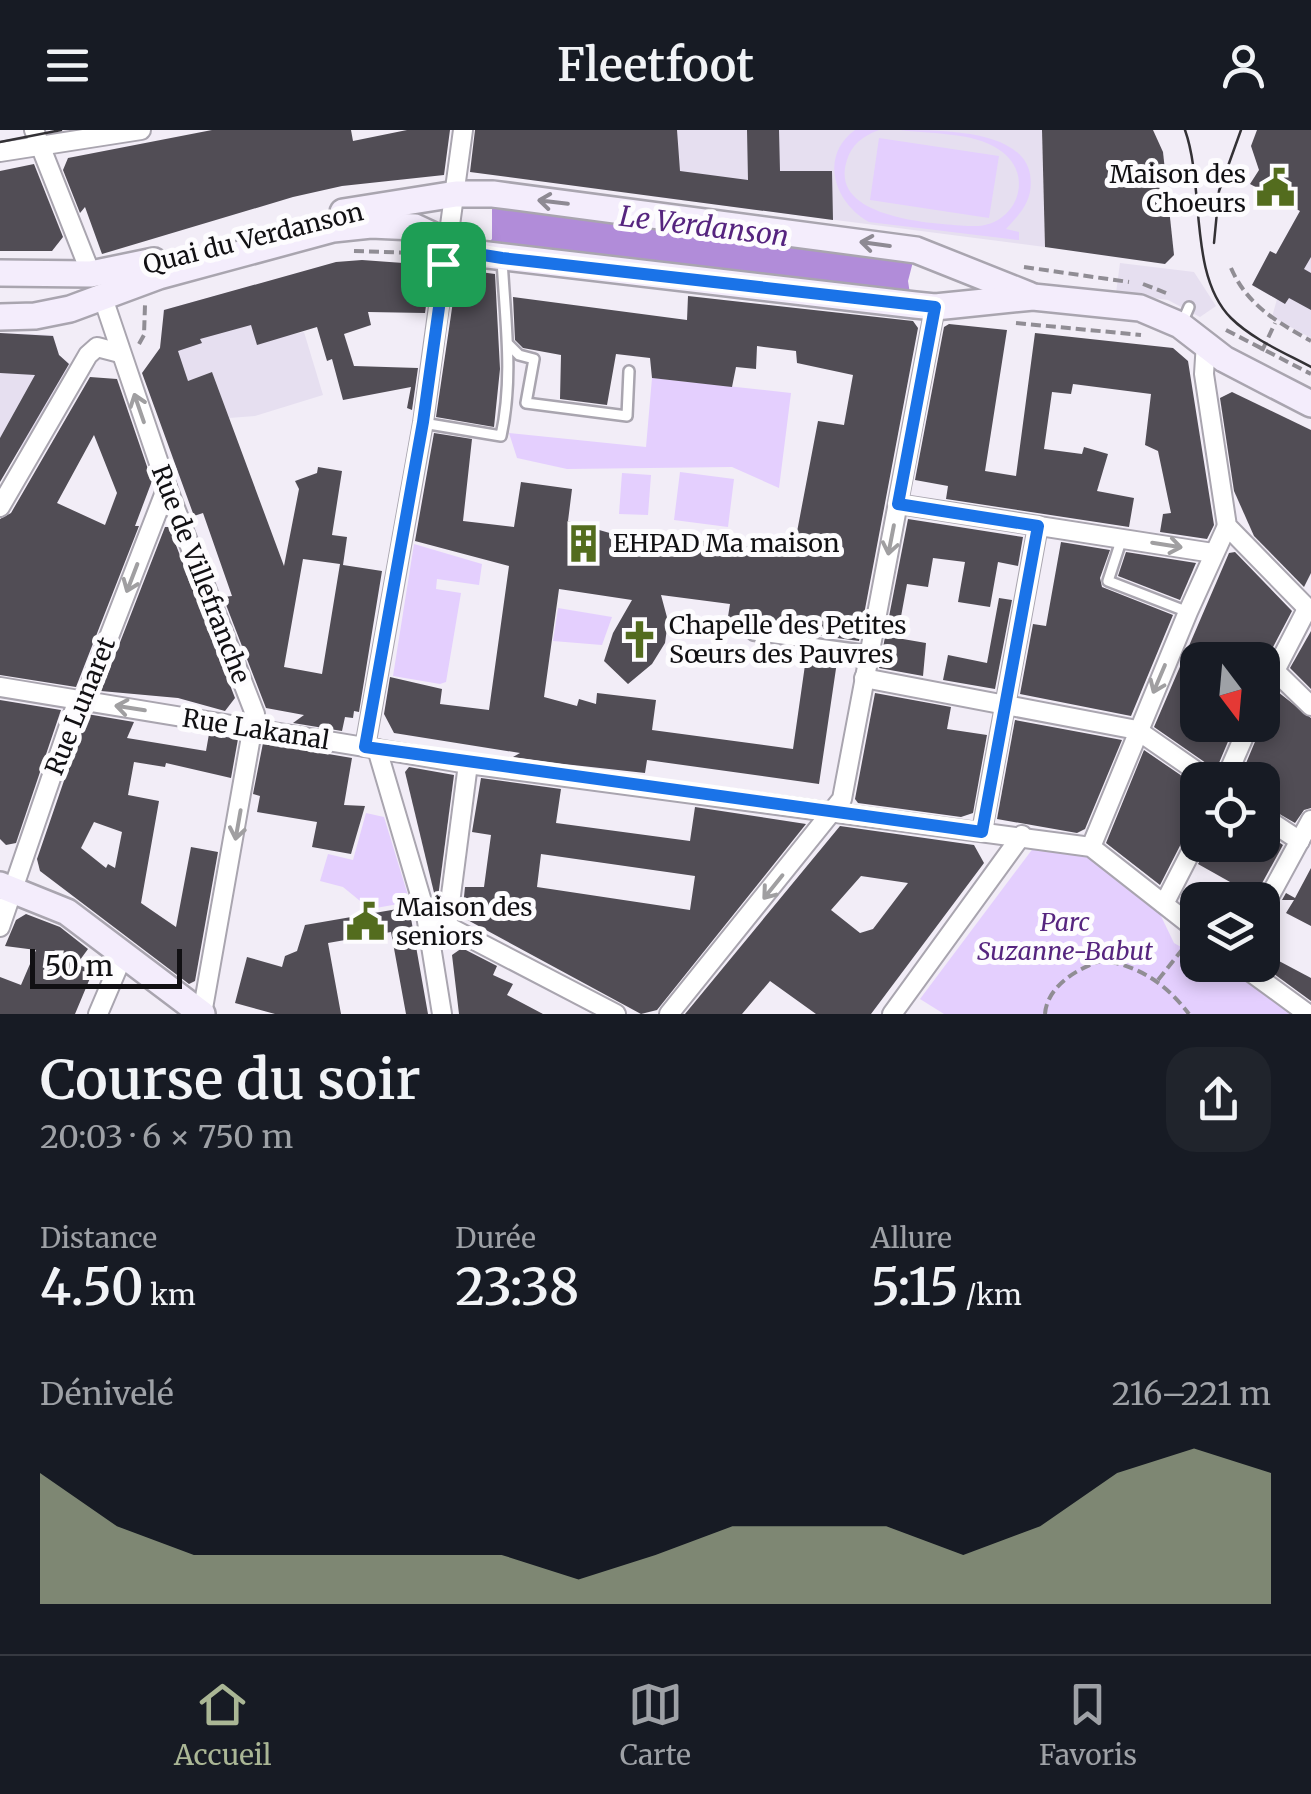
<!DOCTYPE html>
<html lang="fr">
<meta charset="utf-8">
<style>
:root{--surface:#171b24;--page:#20242c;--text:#f1f3f6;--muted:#9ea1a6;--line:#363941;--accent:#aab695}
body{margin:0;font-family:Merriweather,serif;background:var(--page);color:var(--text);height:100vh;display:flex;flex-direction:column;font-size:38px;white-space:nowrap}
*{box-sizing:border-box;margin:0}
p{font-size:32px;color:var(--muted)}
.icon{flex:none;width:55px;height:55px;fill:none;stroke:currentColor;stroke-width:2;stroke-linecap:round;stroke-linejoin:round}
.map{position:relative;height:884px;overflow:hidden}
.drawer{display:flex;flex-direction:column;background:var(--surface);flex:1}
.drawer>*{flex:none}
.needle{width:65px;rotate:164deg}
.controls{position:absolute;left:1180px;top:512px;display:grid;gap:20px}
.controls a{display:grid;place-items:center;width:100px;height:100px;border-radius:20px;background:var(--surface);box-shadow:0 5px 15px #0003;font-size:50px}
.scale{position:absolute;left:30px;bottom:25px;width:152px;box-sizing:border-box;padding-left:10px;border:5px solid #111013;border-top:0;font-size:28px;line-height:35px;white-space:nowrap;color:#111013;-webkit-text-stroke:8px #fdfcfe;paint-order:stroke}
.pin{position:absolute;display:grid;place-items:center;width:85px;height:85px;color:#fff;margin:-42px;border-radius:20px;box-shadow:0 5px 15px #0006}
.round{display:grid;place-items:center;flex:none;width:105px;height:105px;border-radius:30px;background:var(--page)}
.head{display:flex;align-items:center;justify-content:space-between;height:170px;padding:0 40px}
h1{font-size:55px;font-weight:600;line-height:75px}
.metrics{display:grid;grid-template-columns:repeat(3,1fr);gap:15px;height:170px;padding:10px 40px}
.metrics div{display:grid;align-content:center}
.metrics b{font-size:50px;font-weight:600}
.metrics small{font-size:28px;font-weight:400}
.metrics p{font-size:28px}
.chart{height:280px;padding:20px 40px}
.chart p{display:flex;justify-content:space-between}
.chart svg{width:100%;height:180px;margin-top:10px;fill:var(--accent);opacity:.7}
header{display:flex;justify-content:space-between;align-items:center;height:130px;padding:0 40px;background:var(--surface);font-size:45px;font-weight:600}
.menu{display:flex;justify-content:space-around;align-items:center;height:140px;border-top:2px solid var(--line);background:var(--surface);font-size:28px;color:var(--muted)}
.menu a{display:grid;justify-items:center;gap:5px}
.menu .current{color:var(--accent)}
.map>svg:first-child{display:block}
</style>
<header><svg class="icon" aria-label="menu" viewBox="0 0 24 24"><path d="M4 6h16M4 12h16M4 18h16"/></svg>Fleetfoot<svg class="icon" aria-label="person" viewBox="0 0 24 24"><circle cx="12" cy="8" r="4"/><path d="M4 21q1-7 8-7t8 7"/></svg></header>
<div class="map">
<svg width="1311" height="884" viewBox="0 0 1311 884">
<rect width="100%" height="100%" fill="#f2edf7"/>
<g fill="#e6dff0">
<path d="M645 0H1042L1045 117 650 66Z"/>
<path d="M1311 61V208L1272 187 1277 169 1252 155 1270 121 1276 124Z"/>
<path d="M1120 133 1194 142 1216 176 1200 187 1168 170 1116 163Z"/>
<path d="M275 150 289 205 304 202 323 265 255 286 229 288 212 242 188 251 178 221 160 218 165 194 163 180Z"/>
<path d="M0 203 53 205 59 225 71 235 22 320 0 307Z"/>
</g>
<g fill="#e4cffe">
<path d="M855 0H879C863 6 852 14 847 30 827 89 935 94 971 96 1016 99 1038 44 998 19 973 2 930 4 900 0 942 0 1022 0 1030 44 1034 69 1022 82 1006 99L1019 102V110L869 92C834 73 819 26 855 0Z"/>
<path d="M879 8 999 26 989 88 870 70Z"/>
<path d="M652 248 791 263 779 358 732 337 567 339 517 328 509 303 646 317Z"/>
<path d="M680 342 734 349 728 397 674 390Z"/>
<path d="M622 343 651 345 648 385 619 384Z"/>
<path d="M414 414 482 434 479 455 437 449 436 459 461 463 446 552 440 554 393 546Z"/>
<path d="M558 478 612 487 602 515 553 511Z"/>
<path d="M366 683 384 687 410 772 370 779 343 757 320 751 328 724 353 730Z"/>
<path d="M1034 717 1087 726 1160 784 1174 813 1197 826 1198 835H1227L1291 884H944L920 869Z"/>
</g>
<path fill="#b18cd9" d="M492 75 915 124 908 151 910 164 488 113 492 109Z"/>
<g fill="#514d55" fill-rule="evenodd">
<path d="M212 0H351L353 11 407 0H450L444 45 342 56 293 67 102 124 85 77 80 83 63 40 68 28Z"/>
<path d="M475 0H677L680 41 748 50 747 0H779L780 41H832L833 90 470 42Z"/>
<path d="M1042 0H1153L1163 22 1174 125 1165 134 1045 117Z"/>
<path d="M1257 0H1311V127L1304 139 1311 143V180L1289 168 1285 174 1252 155 1270 121 1276 124 1300 81 1250 54 1259 40 1251 16Z"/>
<path d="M34 34 63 107 52 121H0V41Z"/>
<path d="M362 130 417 134 430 147 425 183 368 182 371 195 344 204 354 236 418 238 412 280 407 278 411 257 343 270 332 229 327 231 317 197 257 215 251 195 200 209 202 213 178 221 188 251 212 242 284 436 299 359 295 351 317 343 318 337 342 341 332 405 347 407 343 435 382 441 359 582 354 581 353 588 345 587 342 601 293 593 304 585 266 578 223 467 232 466 203 383 194 386 142 243 160 218 164 180 336 132ZM303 429 340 434 322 544 284 537Z"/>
<path d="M480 142 495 144 500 239 494 297 436 287 456 151 481 154Z"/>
<path d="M688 166 913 191 918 198 859 511 727 493 730 474 661 465 668 491 665 513 652 534 628 554 604 531 613 503 632 470 559 459 544 567 577 576 579 569 596 574 597 563 656 570 652 600 793 619 807 521 838 525 819 654 647 630 645 643 564 634 513 627 520 623 394 603 384 584 390 547 442 559 440 574 489 580 509 436 415 411 434 303 472 309 463 391 514 397 521 352 572 359 568 391 627 408 667 414 668 406 793 423 818 291 844 295 853 245 797 233 796 221 757 216 756 239 736 237 732 257 652 248 650 228 616 224 607 275 560 269 561 225 523 218 515 210 513 167 687 190Z"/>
<path d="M949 194 1007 200 985 341 1016 346 1035 203 1173 218 1188 231 1214 395 1207 409 1160 402 1163 384 1171 383 1158 321 1145 315 1151 264 1073 254 1071 264 1052 262 1044 319 1082 324 1084 317 1108 324 1097 361 1134 368 1129 397 946 369 948 356 915 350 944 197Z"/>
<path d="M0 203 53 206 59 225 69 234 0 352V308L35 245 0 243Z"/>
<path d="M90 247 117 249 152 351 135 396H139L76 557 0 545V389L11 383ZM94 305 117 363 105 395 57 373Z"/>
<path d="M1232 262 1311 300V443L1304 457 1254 406 1234 361 1220 268Z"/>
<path d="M908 389 1023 407 1018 436 998 432 990 477 958 472 965 432 933 428 928 457 907 454 897 508 926 513 923 546 879 538Z"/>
<path d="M165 397H169L235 568 225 581 178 568 101 561Z"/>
<path d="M1061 412 1110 420 1100 448 1102 457 1173 485 1131 586 1020 564 1033 494 1046 496Z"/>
<path d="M1126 422 1196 433 1180 470 1118 446Z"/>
<path d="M1235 422 1292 481 1262 538V530H1198V595H1235L1216 640 1154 597 1229 423Z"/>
<path d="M999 468 1012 470 995 559 943 550 948 525 987 533Z"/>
<path d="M1311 501V559L1290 538Z"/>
<path d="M1278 562 1311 588V678L1304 680 1295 693 1262 674V650H1239L1262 595V578L1270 576Z"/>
<path d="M875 563 951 577 947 599 987 605 973 683 961 687 858 673 855 669Z"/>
<path d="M0 570 61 580 16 713 6 715 0 709Z"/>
<path d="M87 584 134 592 127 608 206 621 209 604 238 609 231 648 166 633 165 637 134 632 128 665 159 671 141 773 176 797 191 717 218 722 195 851 189 854 40 741 37 729ZM94 692 122 702 115 738 108 734 106 738 81 718Z"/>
<path d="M1015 590 1122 610 1085 699 1077 703 997 689Z"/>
<path d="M263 613 352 628 344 675 365 676 351 724 312 717 317 692 257 682 260 666 253 664Z"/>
<path d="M1144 620 1198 657V696L1187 702 1160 755 1106 713Z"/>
<path d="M409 637 454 645 437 775 405 642Z"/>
<path d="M481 648 561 659 556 693 690 711 695 677 806 694 657 880 641 884 462 787 465 757H484L491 705 472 702ZM541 724 695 746 690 780 537 757Z"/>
<path d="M840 696 974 715 984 733 871 884H816L770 851 742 884H685ZM861 746 908 753 873 799 860 803 831 780Z"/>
<path d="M1262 701 1283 715 1255 766 1198 734 1208 715H1262Z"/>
<path d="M1311 738V796L1286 783 1294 770H1282L1286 763 1295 768Z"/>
<path d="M409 777 428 884H406L391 802 328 813 341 884H275L235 873 247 827 282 837 285 826 297 821 305 795Z"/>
<path d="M26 784 60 797 88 819 77 834 93 841 75 884H0V847L21 855 36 820 5 816 16 790Z"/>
<path d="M462 818 497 836 493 845 513 854 507 865 543 884H459L452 825Z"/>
<path d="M1262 822 1311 848V871L1262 835Z"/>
</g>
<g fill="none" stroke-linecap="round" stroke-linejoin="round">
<defs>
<g id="lane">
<path d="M1182 193 1189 177"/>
<path d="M509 215 519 225 534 229 526 273 627 286 629 241"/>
<path d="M423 293 501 306C514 246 505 189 502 129"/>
<path d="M1122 408 1108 451 1188 482"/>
<path d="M753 505 869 521"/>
</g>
<g id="street">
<path d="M34 0 91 144"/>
<path d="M0 22 141 0"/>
<path d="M102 165 167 357 255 584 202 884"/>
<path d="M1206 212 1204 244 1227 396 1311 482"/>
<path d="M898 374 1213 423"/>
<path d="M0 377 88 225 97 217 120 223"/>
<path d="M1275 541 1311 576"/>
<path d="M864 548 1137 600 1209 650"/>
<path d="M0 557 468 634 1091 717 1198 801"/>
<path d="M1262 566 1307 479"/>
<path d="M365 617 423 293 463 0"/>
<path d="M377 619 426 785 442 884"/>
<path d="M1225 650 1249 595"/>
<path d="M1262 686 1300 711"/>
<path d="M982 701 1038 396"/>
<path d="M1091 717 1188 482 1227 396"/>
<path d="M1164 774 1198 708"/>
<path d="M1262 780 1311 690"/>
<path d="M426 785 616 884"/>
<path d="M447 796 468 634"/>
<path d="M0 797 74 581 88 561 167 357"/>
<path d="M1241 835 1308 884"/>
<path d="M98 884 124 823"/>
<path d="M669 884 842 669 935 177"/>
<path d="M892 884 1022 705"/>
</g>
<g id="secondary">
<path d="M343 82 456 64H493L916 120 1029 165"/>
<path d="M0 143 91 144 154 131"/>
<path d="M0 187 35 186 70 179 159 146 333 99 371 95 415 97 471 123 915 175 935 177 1033 167 1140 178 1180 195 1224 229 1311 274"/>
<path d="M0 755 67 782 202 884"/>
</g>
</defs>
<use href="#lane" stroke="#a9a5af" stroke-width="14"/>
<use href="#street" stroke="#a9a5af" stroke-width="22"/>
<use href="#secondary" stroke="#a9a5af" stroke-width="30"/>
<g stroke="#908d94" stroke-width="4" stroke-dasharray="10 5" stroke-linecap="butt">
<path d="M354 121 415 123"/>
<path d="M1024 137 1129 152"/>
<path d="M1231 138C1247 175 1277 192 1311 211"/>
<path d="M1143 154 1166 163"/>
<path d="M1016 193 1141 205"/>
<path d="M1226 200 1311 244"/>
<path d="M139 214 144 205 145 175"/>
<path d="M1262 221 1275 193"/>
<path d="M1158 850 1185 816"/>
<path d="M1045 884C1047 856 1078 838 1103 830 1141 837 1166 854 1189 884"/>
</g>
<use href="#lane" stroke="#fff" stroke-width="9"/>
<use href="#street" stroke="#fff" stroke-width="18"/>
<use href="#secondary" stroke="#f4edfc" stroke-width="25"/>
<g stroke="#333135" stroke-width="2.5">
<path d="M1185 0C1205 56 1188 145 1231 188 1252 209 1285 223 1311 237"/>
<path d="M0 12 61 0"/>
<path d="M1214 113 1219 61 1241 0"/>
</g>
</g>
<defs><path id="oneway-shaft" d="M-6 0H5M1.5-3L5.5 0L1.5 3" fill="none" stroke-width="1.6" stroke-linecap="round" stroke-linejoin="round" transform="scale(2.5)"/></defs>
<g stroke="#8e8a93">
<use href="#oneway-shaft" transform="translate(553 72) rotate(-173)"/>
<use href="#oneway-shaft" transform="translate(875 114) rotate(-172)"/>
</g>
<g stroke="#a09fa1">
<use href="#oneway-shaft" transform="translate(139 278) rotate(-109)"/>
<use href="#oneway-shaft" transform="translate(891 410) rotate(101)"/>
<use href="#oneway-shaft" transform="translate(1167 415) rotate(9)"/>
<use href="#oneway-shaft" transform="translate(132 448) rotate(111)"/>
<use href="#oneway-shaft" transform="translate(1159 549) rotate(113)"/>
<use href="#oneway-shaft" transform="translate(130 578) rotate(-171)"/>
<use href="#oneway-shaft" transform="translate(238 695) rotate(100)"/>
<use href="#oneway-shaft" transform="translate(773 757) rotate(129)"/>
</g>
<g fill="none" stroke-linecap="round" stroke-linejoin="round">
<defs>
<path id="route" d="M448 113 471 123 502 128 935 177 898 374 1038 396 982 702 365 617 423 292Z"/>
</defs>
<use href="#route" stroke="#fff" stroke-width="20"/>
<use href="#route" stroke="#1a73e8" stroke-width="12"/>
</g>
<defs>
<symbol id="civic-bare" viewBox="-9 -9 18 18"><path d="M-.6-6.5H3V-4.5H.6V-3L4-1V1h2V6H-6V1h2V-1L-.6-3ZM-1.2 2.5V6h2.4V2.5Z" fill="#536c1e" stroke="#fdfcfe" stroke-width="2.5" paint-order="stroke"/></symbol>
<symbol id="building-bare" viewBox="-9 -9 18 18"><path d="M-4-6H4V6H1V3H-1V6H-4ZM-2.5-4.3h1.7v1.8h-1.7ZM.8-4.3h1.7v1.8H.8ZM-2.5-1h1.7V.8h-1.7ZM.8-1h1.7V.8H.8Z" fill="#536c1e" stroke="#fdfcfe" stroke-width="2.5" paint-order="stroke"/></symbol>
<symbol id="church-bare" viewBox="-9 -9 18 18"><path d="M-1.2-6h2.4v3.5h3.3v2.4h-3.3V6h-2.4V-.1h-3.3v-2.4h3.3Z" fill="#536c1e" stroke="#fdfcfe" stroke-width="2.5" paint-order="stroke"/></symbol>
</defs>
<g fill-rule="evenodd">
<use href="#civic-bare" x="1248" y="30" width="55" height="55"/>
<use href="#building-bare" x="556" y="386" width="55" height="55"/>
<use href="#church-bare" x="612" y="482" width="55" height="55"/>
<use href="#civic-bare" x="338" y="764" width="55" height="55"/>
</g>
<g text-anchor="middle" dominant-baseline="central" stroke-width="10" stroke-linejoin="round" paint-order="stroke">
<g font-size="25" fill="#111013" stroke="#fdfcfe" text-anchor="start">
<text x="1246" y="44" text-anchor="end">Maison des<tspan x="1246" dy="29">Choeurs</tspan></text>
<text x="613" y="413">EHPAD Ma maison</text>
<text x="669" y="495">Chapelle des Petites<tspan x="669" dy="29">Sœurs des Pauvres</tspan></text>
<text x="396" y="777">Maison des<tspan x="396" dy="29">seniors</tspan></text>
</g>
<g font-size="25" fill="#111013" stroke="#fdfcfe">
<text transform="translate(253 108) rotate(-14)">Quai du Verdanson</text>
<text transform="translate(201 444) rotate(69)">Rue de Villefranche</text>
<text transform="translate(80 576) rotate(-68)">Rue Lunaret</text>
<text transform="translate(256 599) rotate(9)">Rue Lakanal</text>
</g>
<g font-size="25" font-style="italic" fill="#56257f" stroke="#fdfcfe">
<text x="1065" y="792">Parc<tspan x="1065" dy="29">Suzanne-Babut</tspan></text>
</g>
<g font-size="28" font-style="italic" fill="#56257f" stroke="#fdfcfe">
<text transform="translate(704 96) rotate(7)">Le Verdanson</text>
</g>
</g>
</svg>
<div class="controls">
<a><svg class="needle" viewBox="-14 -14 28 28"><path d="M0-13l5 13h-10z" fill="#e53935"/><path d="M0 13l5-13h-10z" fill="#9ea1a6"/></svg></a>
<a><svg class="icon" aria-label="locate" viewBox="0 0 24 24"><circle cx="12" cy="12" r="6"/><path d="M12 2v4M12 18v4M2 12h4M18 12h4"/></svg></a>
<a><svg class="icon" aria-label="layers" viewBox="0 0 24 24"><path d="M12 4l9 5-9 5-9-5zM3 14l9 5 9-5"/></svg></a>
</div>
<div class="scale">50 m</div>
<div class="pin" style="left:443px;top:134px;background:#1e9e55"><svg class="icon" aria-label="arrive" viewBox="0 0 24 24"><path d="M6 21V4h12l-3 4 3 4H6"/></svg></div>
</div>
<section class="drawer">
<div class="head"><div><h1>Course du soir</h1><p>20:03 · 6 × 750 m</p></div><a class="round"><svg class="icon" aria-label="share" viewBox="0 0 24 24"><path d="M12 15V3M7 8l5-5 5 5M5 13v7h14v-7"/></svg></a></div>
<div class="metrics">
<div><p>Distance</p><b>4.50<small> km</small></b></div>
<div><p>Durée</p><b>23:38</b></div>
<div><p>Allure</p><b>5:15<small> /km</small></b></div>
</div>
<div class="chart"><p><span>Dénivelé</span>216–221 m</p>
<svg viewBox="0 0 160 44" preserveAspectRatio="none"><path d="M0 44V12L10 25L20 32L30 32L40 32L50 32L60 32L70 38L80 32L90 25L100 25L110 25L120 32L130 25L140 12L150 6L160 12V44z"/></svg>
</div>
</section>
<nav class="menu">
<a class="current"><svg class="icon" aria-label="home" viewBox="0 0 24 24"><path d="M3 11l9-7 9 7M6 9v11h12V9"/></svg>Accueil</a>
<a><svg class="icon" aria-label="map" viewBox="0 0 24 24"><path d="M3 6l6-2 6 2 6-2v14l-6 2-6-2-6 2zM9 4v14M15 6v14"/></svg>Carte</a>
<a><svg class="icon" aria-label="saved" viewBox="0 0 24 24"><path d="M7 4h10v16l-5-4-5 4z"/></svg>Favoris</a>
</nav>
